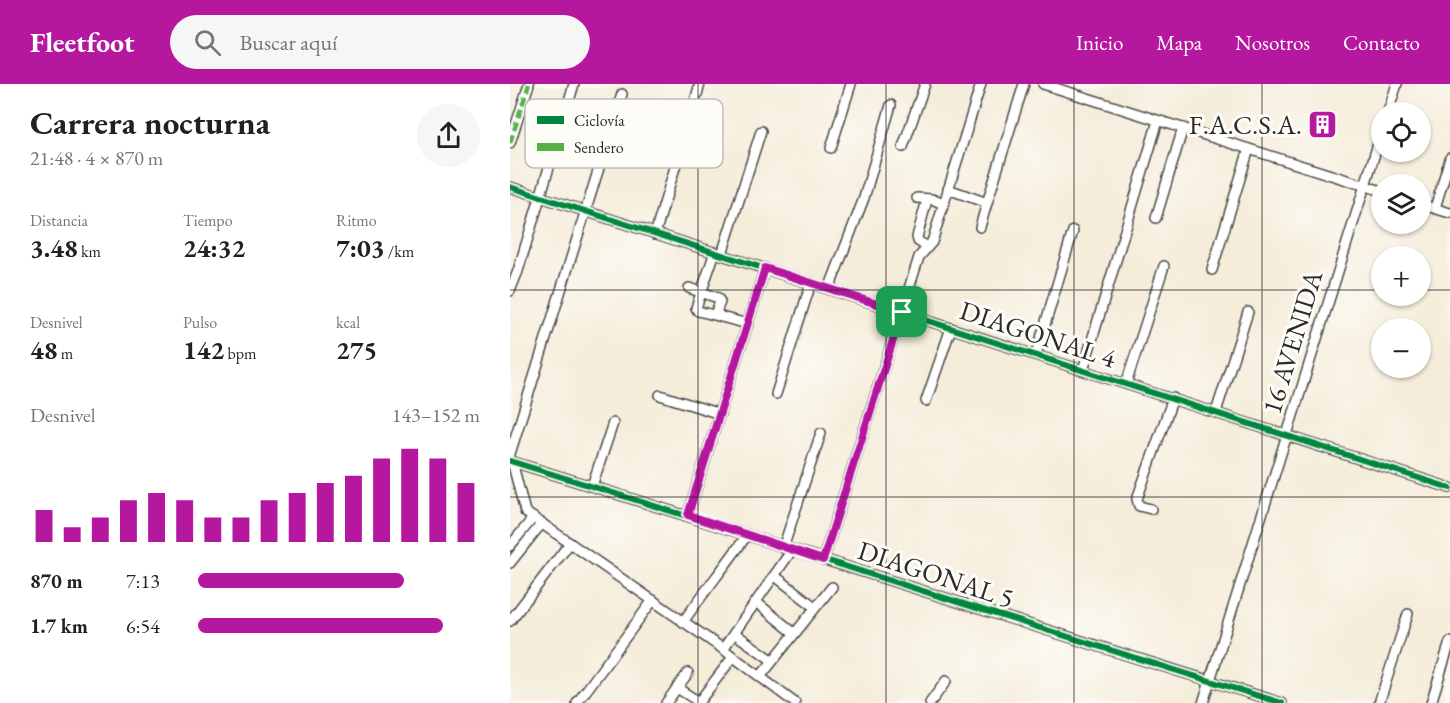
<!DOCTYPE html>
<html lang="es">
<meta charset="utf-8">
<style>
:root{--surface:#fff;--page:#f6f6f6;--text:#202124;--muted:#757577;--accent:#b5179e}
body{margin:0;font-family:"EB Garamond",serif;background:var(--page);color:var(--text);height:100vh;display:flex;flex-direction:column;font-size:22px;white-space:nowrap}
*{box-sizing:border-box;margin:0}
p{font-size:20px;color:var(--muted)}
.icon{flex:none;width:33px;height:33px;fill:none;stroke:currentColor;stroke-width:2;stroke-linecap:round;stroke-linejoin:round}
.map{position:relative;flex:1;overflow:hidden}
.sheet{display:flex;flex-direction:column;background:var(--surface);width:510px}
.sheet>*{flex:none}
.buttons{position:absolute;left:861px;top:18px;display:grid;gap:12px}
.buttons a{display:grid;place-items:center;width:60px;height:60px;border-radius:50%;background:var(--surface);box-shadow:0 2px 4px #0004;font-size:30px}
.pin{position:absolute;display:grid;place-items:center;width:51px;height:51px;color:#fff;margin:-26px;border-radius:12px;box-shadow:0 3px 9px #0006}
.round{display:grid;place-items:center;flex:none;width:63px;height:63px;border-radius:32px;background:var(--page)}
.headline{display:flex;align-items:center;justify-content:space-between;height:102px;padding:0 30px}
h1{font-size:33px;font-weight:700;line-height:45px}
.stats{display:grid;grid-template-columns:repeat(3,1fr);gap:9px;height:102px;padding:6px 30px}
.stats div{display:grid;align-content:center}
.stats b{font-size:26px;font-weight:700}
.stats small{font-size:16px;font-weight:400}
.stats p{font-size:16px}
.chart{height:168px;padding:12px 30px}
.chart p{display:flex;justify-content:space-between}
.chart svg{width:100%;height:108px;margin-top:6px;stroke:var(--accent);stroke-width:6}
ul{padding:0 30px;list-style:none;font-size:20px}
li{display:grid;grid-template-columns:96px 72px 1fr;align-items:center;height:45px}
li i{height:15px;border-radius:8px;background:var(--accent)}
header{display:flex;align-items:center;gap:36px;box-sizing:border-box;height:84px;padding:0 30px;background:var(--accent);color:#fff}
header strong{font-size:28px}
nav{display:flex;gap:33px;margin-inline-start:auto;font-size:21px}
.search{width:420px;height:54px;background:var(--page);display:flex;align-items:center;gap:15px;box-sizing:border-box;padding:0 21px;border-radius:33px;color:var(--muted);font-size:22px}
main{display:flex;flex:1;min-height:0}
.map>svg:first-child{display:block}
</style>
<header>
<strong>Fleetfoot</strong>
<div class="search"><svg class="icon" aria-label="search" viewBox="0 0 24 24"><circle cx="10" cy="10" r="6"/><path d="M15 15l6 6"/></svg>Buscar aquí</div>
<nav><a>Inicio</a><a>Mapa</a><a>Nosotros</a><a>Contacto</a></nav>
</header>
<main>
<section class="sheet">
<div class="headline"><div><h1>Carrera nocturna</h1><p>21:48 · 4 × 870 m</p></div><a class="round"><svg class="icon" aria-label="share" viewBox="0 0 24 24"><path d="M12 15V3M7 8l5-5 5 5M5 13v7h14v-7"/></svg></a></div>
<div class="stats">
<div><p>Distancia</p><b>3.48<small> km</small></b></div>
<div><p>Tiempo</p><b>24:32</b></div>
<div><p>Ritmo</p><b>7:03<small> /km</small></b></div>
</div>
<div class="stats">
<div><p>Desnivel</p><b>48<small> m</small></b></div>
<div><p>Pulso</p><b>142<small> bpm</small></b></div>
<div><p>kcal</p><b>275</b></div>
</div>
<div class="chart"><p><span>Desnivel</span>143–152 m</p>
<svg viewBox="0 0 160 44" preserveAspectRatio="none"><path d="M5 44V31M15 44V38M25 44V34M35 44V27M45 44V24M55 44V27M65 44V34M75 44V34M85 44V27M95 44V24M105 44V20M115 44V17M125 44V10M135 44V6M145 44V10M155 44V20"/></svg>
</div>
<ul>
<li><b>870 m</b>7:13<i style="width:73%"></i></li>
<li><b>1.7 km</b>6:54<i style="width:87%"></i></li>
</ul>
</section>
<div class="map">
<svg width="940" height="619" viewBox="0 0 940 619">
<rect width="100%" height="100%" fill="#fdfcf7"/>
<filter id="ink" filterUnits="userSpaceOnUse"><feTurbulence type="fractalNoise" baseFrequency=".0167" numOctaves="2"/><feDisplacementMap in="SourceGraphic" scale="12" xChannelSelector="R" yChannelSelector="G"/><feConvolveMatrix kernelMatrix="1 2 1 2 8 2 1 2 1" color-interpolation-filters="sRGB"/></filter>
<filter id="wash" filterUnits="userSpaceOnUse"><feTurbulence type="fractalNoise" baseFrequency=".008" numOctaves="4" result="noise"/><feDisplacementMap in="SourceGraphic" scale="24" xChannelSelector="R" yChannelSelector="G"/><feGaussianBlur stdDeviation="1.35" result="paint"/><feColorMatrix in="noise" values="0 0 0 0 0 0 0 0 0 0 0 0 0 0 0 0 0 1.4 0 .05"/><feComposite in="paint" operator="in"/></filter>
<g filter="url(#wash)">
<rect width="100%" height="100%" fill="#f5ecd9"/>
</g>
<g filter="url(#ink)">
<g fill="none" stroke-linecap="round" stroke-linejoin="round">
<defs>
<g id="minor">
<path d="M533 0 872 107"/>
<path d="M878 28 887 0"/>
<path d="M0 59 19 0"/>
<path d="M393 63 415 0"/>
<path d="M321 64 341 0"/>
<path d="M0 103 940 404"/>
<path d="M438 105 477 119 470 143"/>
<path d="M407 114 422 115 433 120"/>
<path d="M417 116 407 153 408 157 417 163"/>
<path d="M477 119 514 0"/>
<path d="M910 120 940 129"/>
<path d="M925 124 940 74"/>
<path d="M646 134 673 44"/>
<path d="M145 150 190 0"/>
<path d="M205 168 186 224 188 227 208 232"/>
<path d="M212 170 251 47"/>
<path d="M702 186 739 65"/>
<path d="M179 204 208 214 210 218 206 228 211 233 238 240"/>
<path d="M319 205 354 114 381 21"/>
<path d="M0 207 8 187 64 0"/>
<path d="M526 271 563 147"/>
<path d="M573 286 648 37"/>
<path d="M616 300 654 182"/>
<path d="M266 310 301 199"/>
<path d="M150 311 210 330"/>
<path d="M416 317 441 244"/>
<path d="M706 328 738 228"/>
<path d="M0 370 112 10"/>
<path d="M0 377C258 456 514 541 772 619"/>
<path d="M2 377 15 428 213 565 285 619"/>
<path d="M82 402 103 339"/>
<path d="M641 425 629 422 627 415 663 314"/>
<path d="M178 431 255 184"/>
<path d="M0 462 23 434"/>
<path d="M273 464 311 349"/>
<path d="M313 476 409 173 422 158 471 0"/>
<path d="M0 479 32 439"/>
<path d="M265 492 305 523"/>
<path d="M246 518 284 549"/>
<path d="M0 537 60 459"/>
<path d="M173 538C194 508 216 481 237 451"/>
<path d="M224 549 262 576"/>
<path d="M213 565 282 466"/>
<path d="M250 593 322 503"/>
<path d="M167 604 189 618"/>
<path d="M67 619 143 516"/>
<path d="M156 619 178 589"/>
<path d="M188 619 223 573"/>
<path d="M420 619 436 597"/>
<path d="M693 619 872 47"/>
<path d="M869 619 898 530"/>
<path d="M921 619 940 558"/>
</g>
</defs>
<use href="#minor" stroke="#494845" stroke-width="12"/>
<use href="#minor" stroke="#fff" stroke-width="9"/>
<path stroke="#56b246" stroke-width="4.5" stroke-dasharray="9 4.5" stroke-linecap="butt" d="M0 59 19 0"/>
<defs>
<g id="cycleway">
<path d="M0 103 940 404"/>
<path d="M0 377C258 456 514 541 772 619"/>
</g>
</defs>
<use href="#cycleway" stroke="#fdfcf7" stroke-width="10"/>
<use href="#cycleway" stroke="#00873e" stroke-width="6"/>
</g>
</g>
<g fill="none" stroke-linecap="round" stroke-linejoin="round" filter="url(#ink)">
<defs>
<path id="route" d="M255 184 392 228 313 476 178 431Z"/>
</defs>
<use href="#route" stroke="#fff" stroke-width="12"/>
<use href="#route" stroke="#b5179e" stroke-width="8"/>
</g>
<path fill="none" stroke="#2b2b2b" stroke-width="1.5" stroke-opacity="0.55" d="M188 0V619M376 0V619M564 0V619M752 0V619M0 206H872M910 206H940M0 413H940"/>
<defs>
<symbol id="building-square" viewBox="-11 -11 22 22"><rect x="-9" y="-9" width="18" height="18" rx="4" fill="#b5179e" stroke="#fdfcf7"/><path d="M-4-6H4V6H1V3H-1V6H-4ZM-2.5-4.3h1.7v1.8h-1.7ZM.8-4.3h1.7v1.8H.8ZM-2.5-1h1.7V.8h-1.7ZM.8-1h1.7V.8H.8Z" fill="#fff"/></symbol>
</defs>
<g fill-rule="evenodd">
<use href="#building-square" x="796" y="24" width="33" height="33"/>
</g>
<g text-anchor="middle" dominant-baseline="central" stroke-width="6" stroke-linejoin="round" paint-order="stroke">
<g font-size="27" fill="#2b2b2b" stroke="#fdfcf7" text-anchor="end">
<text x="792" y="40">F.A.C.S.A.</text>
</g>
<g font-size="27" fill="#2b2b2b" stroke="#fdfcf7">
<text transform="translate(528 250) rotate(18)">DIAGONAL 4</text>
<text transform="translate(782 258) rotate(-73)">16 AVENIDA</text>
<text transform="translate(426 490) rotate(18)">DIAGONAL 5</text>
</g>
</g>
<rect x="15" y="15" width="198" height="69" rx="9" fill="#fdfcf7" stroke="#bebdba" stroke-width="1.5"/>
<rect x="27" y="32" width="27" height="8" fill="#00873e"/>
<rect x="27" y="59" width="27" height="8" fill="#56b246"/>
<g font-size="16" fill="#2b2b2b">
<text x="64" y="42">Ciclovía</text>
<text x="64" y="69">Sendero</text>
</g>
</svg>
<div class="buttons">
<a><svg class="icon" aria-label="locate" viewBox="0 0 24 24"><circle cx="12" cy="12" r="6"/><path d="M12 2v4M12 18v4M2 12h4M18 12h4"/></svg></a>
<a><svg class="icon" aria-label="layers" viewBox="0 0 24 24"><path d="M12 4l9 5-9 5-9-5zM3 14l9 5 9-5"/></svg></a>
<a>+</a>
<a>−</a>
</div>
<div class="pin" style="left:392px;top:228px;background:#1e9e55"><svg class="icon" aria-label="arrive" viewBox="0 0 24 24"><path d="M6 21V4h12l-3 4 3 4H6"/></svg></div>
</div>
</main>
